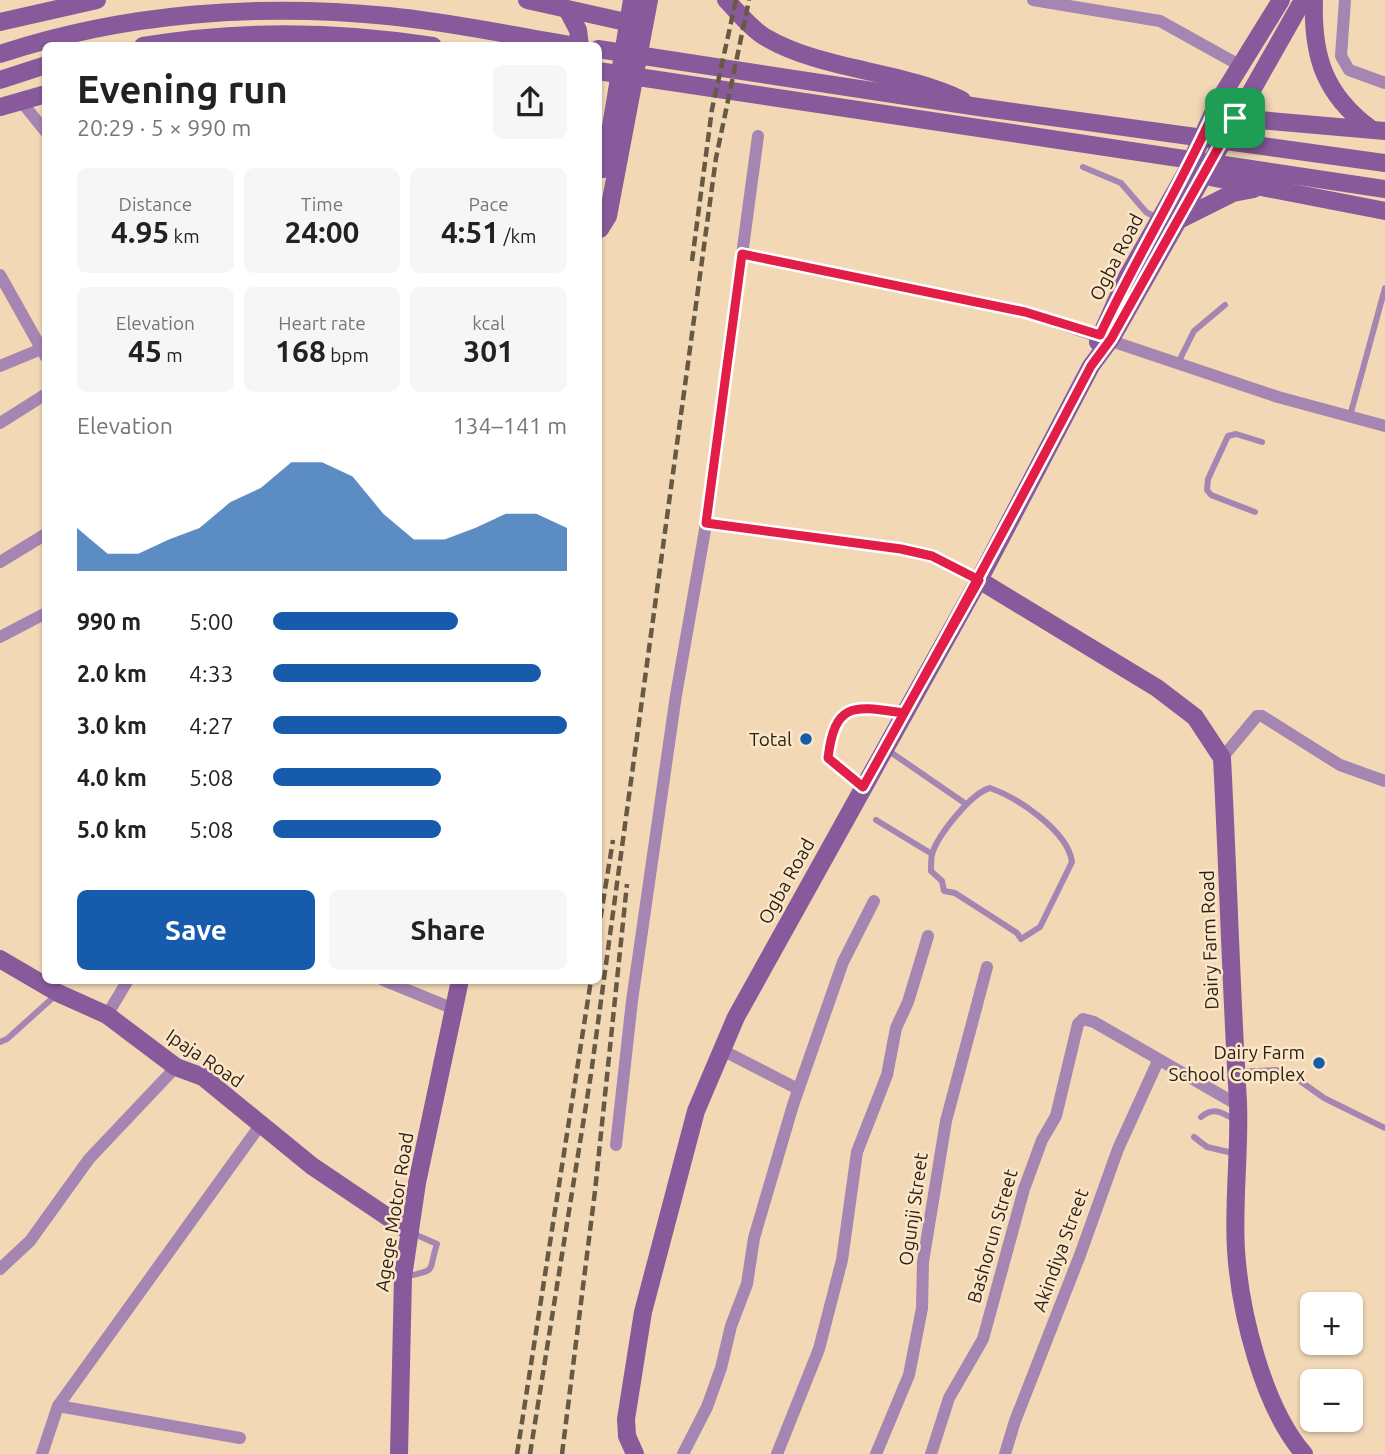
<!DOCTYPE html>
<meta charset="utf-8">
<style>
:root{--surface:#fff;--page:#f6f6f6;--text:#222;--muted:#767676;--accent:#175cac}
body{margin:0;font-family:Ubuntu,sans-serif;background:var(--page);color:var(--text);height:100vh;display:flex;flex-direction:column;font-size:26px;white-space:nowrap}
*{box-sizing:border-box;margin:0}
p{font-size:23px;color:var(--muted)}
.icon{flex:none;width:38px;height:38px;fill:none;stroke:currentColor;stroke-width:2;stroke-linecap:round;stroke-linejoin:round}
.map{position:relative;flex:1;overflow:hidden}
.details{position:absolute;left:42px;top:42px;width:560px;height:942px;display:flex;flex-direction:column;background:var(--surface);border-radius:10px;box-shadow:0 2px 5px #0004}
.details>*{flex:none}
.buttons{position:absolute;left:1300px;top:1292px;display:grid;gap:14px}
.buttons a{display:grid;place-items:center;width:63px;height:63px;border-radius:10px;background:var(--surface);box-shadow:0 2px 5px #0004;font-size:35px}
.pin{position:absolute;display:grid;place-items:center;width:60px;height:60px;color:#fff;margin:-30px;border-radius:14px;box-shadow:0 4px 10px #0006}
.round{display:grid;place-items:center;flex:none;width:74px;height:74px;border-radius:10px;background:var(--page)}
.summary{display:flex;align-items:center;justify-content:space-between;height:119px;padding:0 35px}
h1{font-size:38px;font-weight:700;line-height:52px}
.figures{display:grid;grid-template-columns:repeat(3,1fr);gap:10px;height:119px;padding:7px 35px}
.figures div{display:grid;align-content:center;border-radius:10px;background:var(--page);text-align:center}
.figures b{font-size:30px;font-weight:700}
.figures small{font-size:19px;font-weight:400}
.figures p{font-size:19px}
.chart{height:196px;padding:14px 35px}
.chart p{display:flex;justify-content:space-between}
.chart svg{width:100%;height:126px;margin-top:7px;fill:var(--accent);opacity:.7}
.primary-button{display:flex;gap:14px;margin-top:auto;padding:14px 35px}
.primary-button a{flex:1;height:80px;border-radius:10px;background:var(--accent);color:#fff;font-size:28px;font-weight:700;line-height:80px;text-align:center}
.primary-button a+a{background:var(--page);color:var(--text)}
ul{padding:0 35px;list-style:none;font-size:23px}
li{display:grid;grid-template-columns:112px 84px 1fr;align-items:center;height:52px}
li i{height:18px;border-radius:9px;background:var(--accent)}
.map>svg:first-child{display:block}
</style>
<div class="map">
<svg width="1385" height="1454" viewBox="0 0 1385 1454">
<rect width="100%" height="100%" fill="#f2d8b5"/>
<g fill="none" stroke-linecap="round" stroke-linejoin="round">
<g stroke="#a585b2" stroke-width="6">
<path d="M1083 167 1121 183 1146 212 1157 218"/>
<path d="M598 206H599"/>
<path d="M1178 363 1194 331 1225 305"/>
<path d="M1350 416 1385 288"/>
<path d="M1255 512 1211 495 1207 490 1208 479 1228 436 1236 434 1262 442"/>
<path d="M886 749 966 804"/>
<path d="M861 786 828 758C835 701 853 706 903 713"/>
<path d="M990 788C1018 798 1068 831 1072 862L1040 927 1021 939 1017 933 955 893 944 891 942 881 931 871C931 866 931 859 932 854 938 835 971 793 990 788Z"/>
<path d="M876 820 932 854"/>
<path d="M0 1042 7 1039 57 994"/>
<path d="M1237 1072 1276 1070 1293 1076 1324 1098 1385 1128"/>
<path d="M1201 1117C1215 1106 1221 1113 1236 1120"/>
<path d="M1194 1137 1207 1147 1237 1154"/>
<path d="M404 1277C439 1269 427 1274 437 1244L412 1233"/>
</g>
<g stroke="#a585b2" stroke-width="12">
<path d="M1033 0 1160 21 1241 66"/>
<path d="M1345 0 1341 56 1349 70 1385 83"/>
<path d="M20 100 46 132"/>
<path d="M742 254 1025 312 1278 397 1385 426"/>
<path d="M0 275 46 357"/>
<path d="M0 366 46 347"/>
<path d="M0 423 46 394"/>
<path d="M706 523 901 549 932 557 979 580"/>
<path d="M0 562 46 534"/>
<path d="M0 637 46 613"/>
<path d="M1222 758 1257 716H1262L1340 765 1385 781"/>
<path d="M383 980 454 1009"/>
<path d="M107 1015 128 980"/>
<path d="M722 1050 798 1089"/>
<path d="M616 1145 632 1001 676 695 705 530 758 136"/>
<path d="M0 1269 30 1241 89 1159 176 1067"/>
<path d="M58 1406 240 1438"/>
<path d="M42 1454 58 1406 261 1124"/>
<path d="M683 1454 707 1407 721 1368 731 1326 747 1284 754 1238 793 1105 843 962 874 901"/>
<path d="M777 1454 819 1349 842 1260 857 1152 887 1075 896 1028 908 1002 928 936"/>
<path d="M876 1454 909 1375 922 1308 923 1262 946 1121 987 967"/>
<path d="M931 1454 949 1398 983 1339 1024 1189 1042 1140 1056 1116 1078 1024 1083 1019 1094 1022 1238 1105"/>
<path d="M1005 1454 1015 1421 1080 1255 1118 1149 1158 1061"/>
</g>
<g stroke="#885a9c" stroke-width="18">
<path d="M527 0 639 25"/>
<path d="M726 0C738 12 751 29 765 37 823 71 901 70 962 100"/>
<path d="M1314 0C1312 57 1325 95 1371 129"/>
<path d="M568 11 578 30 580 46"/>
<path d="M0 22 97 0"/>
<path d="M143 46C238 30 338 31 433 46"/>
<path d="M598 49 978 107 1385 163"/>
<path d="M0 54C124 13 258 3 388 16 451 22 514 36 576 46"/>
<path d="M598 71 1385 189"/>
<path d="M0 80 46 65"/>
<path d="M0 107 46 94"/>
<path d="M1225 117 1385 131"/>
<path d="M604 169 632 0"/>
<path d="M1190 173 1385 211"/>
<path d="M1177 221 1233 193 1254 189"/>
<path d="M600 229 608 216 649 0"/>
<path d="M1098 342 1127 277 1187 171 1218 102 1281 0"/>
<path d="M979 580 1157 688 1195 717 1222 758C1228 872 1231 987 1238 1102 1240 1151 1233 1201 1236 1250 1240 1312 1263 1407 1304 1454"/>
<path d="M0 959 58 993 107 1015 176 1067 203 1077 312 1166 410 1232"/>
<path d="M399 1454 403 1277 417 1183 460 980"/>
<path d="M635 1454 627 1436 626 1419 643 1312 696 1111 736 1017 979 580 1091 366 1111 339 1303 0"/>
</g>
<g stroke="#685945" stroke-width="4.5" stroke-dasharray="10 5" stroke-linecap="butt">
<path d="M692 261 712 109 736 0"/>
<path d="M598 933 613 840"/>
<path d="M517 1454 591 980"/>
<path d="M530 1454 591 1074 716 158 749 0"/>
<path d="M562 1454 595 1191 627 884"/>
</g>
</g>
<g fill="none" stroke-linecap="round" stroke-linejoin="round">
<defs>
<path id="route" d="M1235 118 1111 339 1091 366C1017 507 941 648 863 787L828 758C835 700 855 706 904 713L979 580 932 556 901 549 706 523 742 254 1025 312 1100 335C1135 260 1178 191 1212 116L1235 118"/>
</defs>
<use href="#route" stroke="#fff" stroke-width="14"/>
<use href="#route" stroke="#e11d48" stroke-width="9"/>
</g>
<g fill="#175cac" stroke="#fbe6ca" stroke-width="2.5">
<circle cx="806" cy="739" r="7"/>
<circle cx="1319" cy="1063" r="7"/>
</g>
<g text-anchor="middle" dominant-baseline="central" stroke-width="5" stroke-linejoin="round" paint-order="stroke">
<g font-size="19" fill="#291f12" stroke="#fbe6ca">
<text transform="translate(1116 257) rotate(-63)">Ogba Road</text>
<text transform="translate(786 881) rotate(-61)">Ogba Road</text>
<text transform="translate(1209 940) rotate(-92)">Dairy Farm Road</text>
<text transform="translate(205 1058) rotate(34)">Ipaja Road</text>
<text transform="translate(913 1209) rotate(-82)">Ogunji Street</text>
<text transform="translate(394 1212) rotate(-81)">Agege Motor Road</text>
<text transform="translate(992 1236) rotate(-74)">Bashorun Street</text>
<text transform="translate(1060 1250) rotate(-70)">Akindiya Street</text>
</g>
<g font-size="19" fill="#291f12" stroke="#fbe6ca" text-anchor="end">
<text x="792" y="739">Total</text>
<text x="1305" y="1052">Dairy Farm<tspan x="1305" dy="22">School Complex</tspan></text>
</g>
</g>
</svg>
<div class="buttons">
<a>+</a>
<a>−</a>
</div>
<div class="pin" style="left:1235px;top:118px;background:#1e9e55"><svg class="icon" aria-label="arrive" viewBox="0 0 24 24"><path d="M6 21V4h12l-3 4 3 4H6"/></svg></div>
<section class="details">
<div class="summary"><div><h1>Evening run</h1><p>20:29 · 5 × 990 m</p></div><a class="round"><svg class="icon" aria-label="share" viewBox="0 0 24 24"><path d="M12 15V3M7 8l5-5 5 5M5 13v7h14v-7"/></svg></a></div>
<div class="figures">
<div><p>Distance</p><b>4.95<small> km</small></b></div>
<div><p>Time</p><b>24:00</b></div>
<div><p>Pace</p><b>4:51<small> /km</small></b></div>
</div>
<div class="figures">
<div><p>Elevation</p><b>45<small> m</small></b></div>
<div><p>Heart rate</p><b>168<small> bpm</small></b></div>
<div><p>kcal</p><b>301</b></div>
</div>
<div class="chart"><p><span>Elevation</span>134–141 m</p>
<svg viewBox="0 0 160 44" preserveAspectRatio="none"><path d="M0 44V29L10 38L20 38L30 33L40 29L50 20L60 15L70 6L80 6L90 11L100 24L110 33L120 33L130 29L140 24L150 24L160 29V44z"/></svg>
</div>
<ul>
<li><b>990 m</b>5:00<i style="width:63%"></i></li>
<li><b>2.0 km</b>4:33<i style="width:91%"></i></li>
<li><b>3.0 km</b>4:27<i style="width:100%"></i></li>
<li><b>4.0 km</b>5:08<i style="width:57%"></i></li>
<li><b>5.0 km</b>5:08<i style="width:57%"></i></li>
</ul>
<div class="primary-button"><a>Save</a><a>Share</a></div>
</section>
</div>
